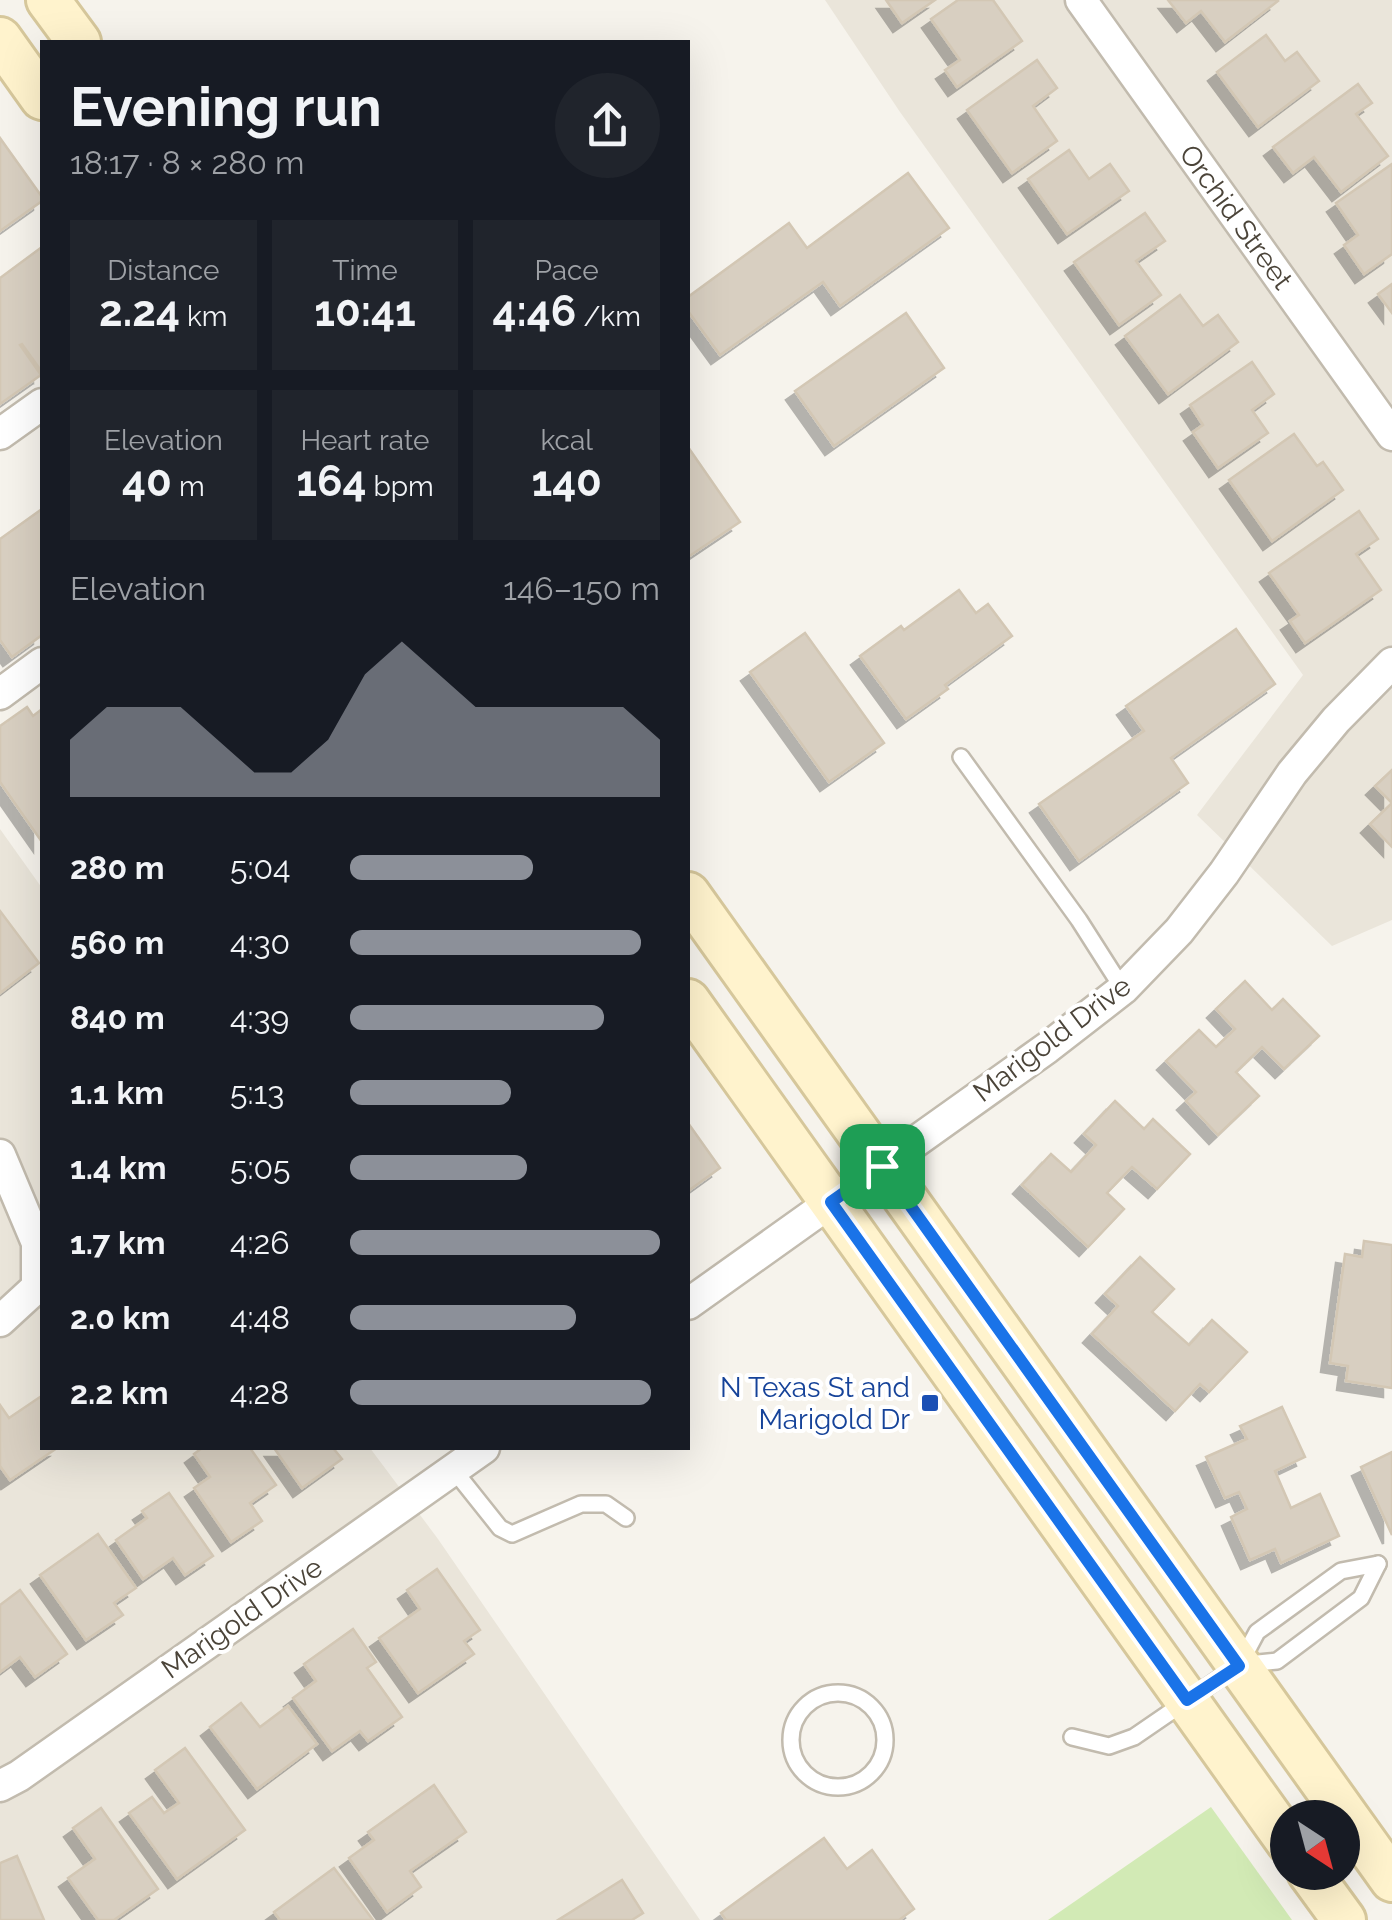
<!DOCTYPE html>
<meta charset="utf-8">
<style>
:root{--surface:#171b24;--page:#20242c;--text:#f1f3f6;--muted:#9ea1a6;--accent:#8c9099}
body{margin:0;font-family:Raleway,sans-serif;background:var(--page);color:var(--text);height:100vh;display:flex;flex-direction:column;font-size:38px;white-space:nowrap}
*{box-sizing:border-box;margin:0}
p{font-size:32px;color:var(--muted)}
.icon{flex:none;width:55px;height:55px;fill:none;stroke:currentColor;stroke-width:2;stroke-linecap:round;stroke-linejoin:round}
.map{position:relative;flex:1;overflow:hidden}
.drawer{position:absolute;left:40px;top:40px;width:650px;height:1410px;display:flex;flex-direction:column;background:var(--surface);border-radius:0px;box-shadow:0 10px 40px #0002}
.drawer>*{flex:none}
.needle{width:65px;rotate:144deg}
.tools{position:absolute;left:1270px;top:1800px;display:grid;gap:20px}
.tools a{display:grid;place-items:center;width:90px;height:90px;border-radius:50%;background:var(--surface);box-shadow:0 10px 40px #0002;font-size:50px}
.pin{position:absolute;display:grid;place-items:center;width:85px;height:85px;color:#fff;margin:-42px;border-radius:20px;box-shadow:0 5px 15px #0006}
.round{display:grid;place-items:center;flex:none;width:105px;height:105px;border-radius:52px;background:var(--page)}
.headline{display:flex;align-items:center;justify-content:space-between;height:170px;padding:0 30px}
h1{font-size:55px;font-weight:700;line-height:75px}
.figures{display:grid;grid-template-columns:repeat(3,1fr);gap:15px;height:170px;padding:10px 30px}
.figures div{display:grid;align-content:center;border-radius:0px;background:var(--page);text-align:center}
.figures b{font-size:42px;font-weight:700}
.figures small{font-size:28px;font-weight:400}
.figures p{font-size:28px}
.chart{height:280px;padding:20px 30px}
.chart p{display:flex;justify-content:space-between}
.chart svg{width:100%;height:180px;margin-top:10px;fill:var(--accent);opacity:.7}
ul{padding:0 30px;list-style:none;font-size:32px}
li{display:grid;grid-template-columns:160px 120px 1fr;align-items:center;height:75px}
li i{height:25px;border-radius:12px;background:var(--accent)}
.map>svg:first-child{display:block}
</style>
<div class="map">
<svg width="1392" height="1920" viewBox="0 0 1392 1920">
<defs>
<filter id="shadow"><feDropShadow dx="-9" dy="9" stdDeviation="0" flood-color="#0004"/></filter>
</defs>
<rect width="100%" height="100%" fill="#f6f3ec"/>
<g fill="#eae5da">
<path d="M825 0H1392V920L1332 946 1197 815 1303 675 900 112Z"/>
<path d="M0 829 42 888V1448H370L438 1539 700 1920H0Z"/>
</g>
<path fill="#d2eab5" d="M1211 1807 1292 1920H1048Z"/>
<g fill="#d8cfc1" stroke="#d3c7b4" stroke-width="2.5" filter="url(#shadow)">
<path d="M886 0H935L902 23Z"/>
<path d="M958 0H993L1022 41 957 87 945 70 960 60 931 19Z"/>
<path d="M1168 0H1277L1278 1 1225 42 1201 11 1186 23Z"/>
<path d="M1266 35 1285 61 1297 52 1319 81 1258 127 1217 72Z"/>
<path d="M1037 60 1057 88 1033 106 1057 141 1012 173 967 110Z"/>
<path d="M1358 84 1372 103 1356 114 1388 156 1341 192 1314 157 1293 173 1273 147Z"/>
<path d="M0 138 42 197V201L0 231Z"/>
<path d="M1069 150 1089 179 1110 164 1129 191 1067 234 1028 179Z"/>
<path d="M1392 164V254L1364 274 1344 245 1358 235 1336 203Z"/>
<path d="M908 173 949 228 840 306 823 282 720 355 688 311V297L789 223 807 248Z"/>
<path d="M1145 213 1165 241 1136 261 1161 295 1119 325 1074 262Z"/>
<path d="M42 247V372L22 344 20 345 41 375 0 404V278Z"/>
<path d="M1392 284V313L1378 294Z"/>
<path d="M1180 295 1203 326 1218 315 1238 342 1168 394 1125 336Z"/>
<path d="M906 313 944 368 834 446 795 391Z"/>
<path d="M1252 362 1274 394 1252 410 1268 433 1218 468 1193 432 1203 425 1190 405Z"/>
<path d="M1294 434 1317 466 1323 462 1343 490 1272 541 1229 480Z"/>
<path d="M688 447 740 522 688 557Z"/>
<path d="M42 509V635L12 657 0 640V539Z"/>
<path d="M1359 511 1378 539 1356 554 1381 590 1305 643 1290 621 1299 615 1269 573Z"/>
<path d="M959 590 976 613 988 604 1012 636 945 685 948 689 906 719 860 656 901 626 904 630Z"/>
<path d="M1236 629 1275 684 1171 758 1188 783 1079 861 1039 804 1144 731 1126 706Z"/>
<path d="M805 633 884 743 829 782 750 672Z"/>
<path d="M27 707 33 716 42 709V842L0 782V726Z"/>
<path d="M1392 770V847L1370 824 1392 803 1375 786Z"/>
<path d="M0 911 39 963 0 993Z"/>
<path d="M1245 981 1272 1010 1283 999 1319 1036 1284 1069 1262 1047 1236 1072 1259 1096 1218 1135 1186 1101 1196 1092 1166 1061 1199 1030 1216 1047 1235 1029 1216 1009Z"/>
<path d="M1115 1101 1144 1129 1153 1119 1190 1154 1157 1189 1132 1167 1107 1193 1124 1209 1088 1247 1022 1185 1051 1154 1071 1172 1096 1145 1084 1134Z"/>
<path d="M688 1123 720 1168 688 1191Z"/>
<path d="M1364 1241 1392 1245V1388L1346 1381 1348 1366 1330 1363 1345 1254 1362 1257Z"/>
<path d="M1140 1257 1174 1289 1152 1312 1189 1345 1212 1320 1247 1352 1209 1392 1200 1384 1175 1411 1092 1334 1118 1306 1105 1294Z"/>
<path d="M40 1397 42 1401V1448H57L10 1480 0 1466V1405L9 1418Z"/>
<path d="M1282 1407 1305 1457 1275 1471 1291 1508 1320 1494 1339 1536 1281 1563 1275 1549 1250 1560 1231 1517 1247 1509 1239 1492 1225 1498 1206 1457 1247 1439 1240 1426Z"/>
<path d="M202 1448H250L276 1485 250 1503 262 1521 231 1542 194 1488 210 1477 194 1454Z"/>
<path d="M274 1448H333L342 1459 302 1488Z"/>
<path d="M1392 1452V1535L1361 1467Z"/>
<path d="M169 1493 213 1556 185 1575 173 1558 143 1579 116 1540 147 1518 142 1511Z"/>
<path d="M98 1534 136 1588 114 1603 123 1615 86 1640 40 1575Z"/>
<path d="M437 1569 480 1630 464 1641 474 1654 418 1693 379 1638 420 1609 407 1590Z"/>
<path d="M20 1590 67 1654 35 1677 20 1657 0 1672V1605Z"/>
<path d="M353 1629 376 1662 367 1668 402 1717 368 1741 360 1731 332 1751 293 1698 316 1681 304 1664Z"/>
<path d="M241 1703 260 1727 288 1706 317 1744 257 1789 210 1727Z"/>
<path d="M185 1748 245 1830 177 1879 129 1813 152 1797 164 1813 179 1803 155 1770Z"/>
<path d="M434 1785 466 1832 410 1871 421 1887 387 1912 349 1858 374 1840 368 1832Z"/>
<path d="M101 1808 158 1889 114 1920H98L68 1878 95 1859 73 1828Z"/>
<path d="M824 1838 847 1869 872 1850 914 1909 899 1920H726L721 1913Z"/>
<path d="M17 1856 44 1920H0V1863Z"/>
<path d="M334 1868 373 1920H280L274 1912Z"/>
<path d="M622 1880 643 1913 632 1920H558Z"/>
</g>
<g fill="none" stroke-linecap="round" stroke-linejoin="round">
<defs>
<g id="service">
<path d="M961 757 1079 920 1123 989"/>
<path d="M453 1469 500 1528 512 1534 581 1504H606L626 1518"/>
<path d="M1241 1662 1257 1632 1341 1571 1378 1564"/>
<circle cx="838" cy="1740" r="47"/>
<path d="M1072 1737 1109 1746 1134 1737 1239 1665 1277 1661 1361 1598 1378 1564"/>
</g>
<g id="minor">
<path d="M1081 0 1392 435"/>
<path d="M0 434 42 404"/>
<path d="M0 694 42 663"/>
<path d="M0 1155 37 1243V1287L0 1321"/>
<path d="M688 1304 1047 1048 1123 989 1179 931 1224 873 1292 773 1336 720 1392 663"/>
<path d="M0 1786 19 1776 484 1448"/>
</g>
<g id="secondary">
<path d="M48 0 79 42"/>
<path d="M0 39 42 98"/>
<path d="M688 894 1392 1880"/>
<path d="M688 1001 1288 1842"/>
<path d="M1309 1872 1344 1920"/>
</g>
</defs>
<use href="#service" stroke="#c2bbae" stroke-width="20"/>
<use href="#minor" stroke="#c2bbae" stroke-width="35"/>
<use href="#secondary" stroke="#d6c79b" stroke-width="48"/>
<use href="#service" stroke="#fff" stroke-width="15"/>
<use href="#minor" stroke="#fff" stroke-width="30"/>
<use href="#secondary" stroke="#fff3cd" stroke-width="42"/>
</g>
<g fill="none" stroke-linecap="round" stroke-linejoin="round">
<defs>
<path id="route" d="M882 1166 1239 1666 1187 1700 831 1202Z"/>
</defs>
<use href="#route" stroke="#fff" stroke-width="20"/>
<use href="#route" stroke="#1a73e8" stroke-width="12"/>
</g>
<rect fill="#1a4fb4" stroke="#fff" stroke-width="4" x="920" y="1393" width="20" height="20" rx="5"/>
<g text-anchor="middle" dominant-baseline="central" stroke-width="8" stroke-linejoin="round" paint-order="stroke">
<g font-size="28" fill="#4b4439" stroke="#fff">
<text transform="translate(1236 217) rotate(54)">Orchid Street</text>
<text transform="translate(1052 1039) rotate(-37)">Marigold Drive</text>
<text transform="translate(242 1618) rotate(-35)">Marigold Drive</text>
</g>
<g font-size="28" fill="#164399" stroke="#fff" text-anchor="end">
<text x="910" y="1387">N Texas St and<tspan x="910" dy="32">Marigold Dr</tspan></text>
</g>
</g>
</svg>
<div class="tools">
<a><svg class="needle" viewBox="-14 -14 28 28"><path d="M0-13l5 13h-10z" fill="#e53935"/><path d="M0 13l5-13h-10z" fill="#9ea1a6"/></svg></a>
</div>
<div class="pin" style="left:882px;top:1166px;background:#1e9e55"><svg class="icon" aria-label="arrive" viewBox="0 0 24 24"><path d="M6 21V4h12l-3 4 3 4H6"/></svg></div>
<section class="drawer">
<div class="headline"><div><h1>Evening run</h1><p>18:17 · 8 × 280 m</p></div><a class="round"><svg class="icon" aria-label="share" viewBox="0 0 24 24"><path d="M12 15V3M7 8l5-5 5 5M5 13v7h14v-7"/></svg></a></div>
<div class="figures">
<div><p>Distance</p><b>2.24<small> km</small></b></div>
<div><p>Time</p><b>10:41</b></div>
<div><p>Pace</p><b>4:46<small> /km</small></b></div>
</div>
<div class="figures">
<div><p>Elevation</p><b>40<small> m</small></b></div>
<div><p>Heart rate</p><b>164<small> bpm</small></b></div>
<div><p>kcal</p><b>140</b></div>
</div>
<div class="chart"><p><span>Elevation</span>146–150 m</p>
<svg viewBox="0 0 160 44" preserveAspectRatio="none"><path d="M0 44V30L10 22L20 22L30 22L40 30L50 38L60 38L70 30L80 14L90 6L100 14L110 22L120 22L130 22L140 22L150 22L160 30V44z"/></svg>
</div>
<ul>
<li><b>280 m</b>5:04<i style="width:59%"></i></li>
<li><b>560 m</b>4:30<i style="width:94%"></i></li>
<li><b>840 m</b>4:39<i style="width:82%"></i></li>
<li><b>1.1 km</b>5:13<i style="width:52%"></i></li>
<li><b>1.4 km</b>5:05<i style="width:57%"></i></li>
<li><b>1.7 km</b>4:26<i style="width:100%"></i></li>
<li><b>2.0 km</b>4:48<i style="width:73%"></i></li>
<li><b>2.2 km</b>4:28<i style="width:97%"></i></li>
</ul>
</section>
</div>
